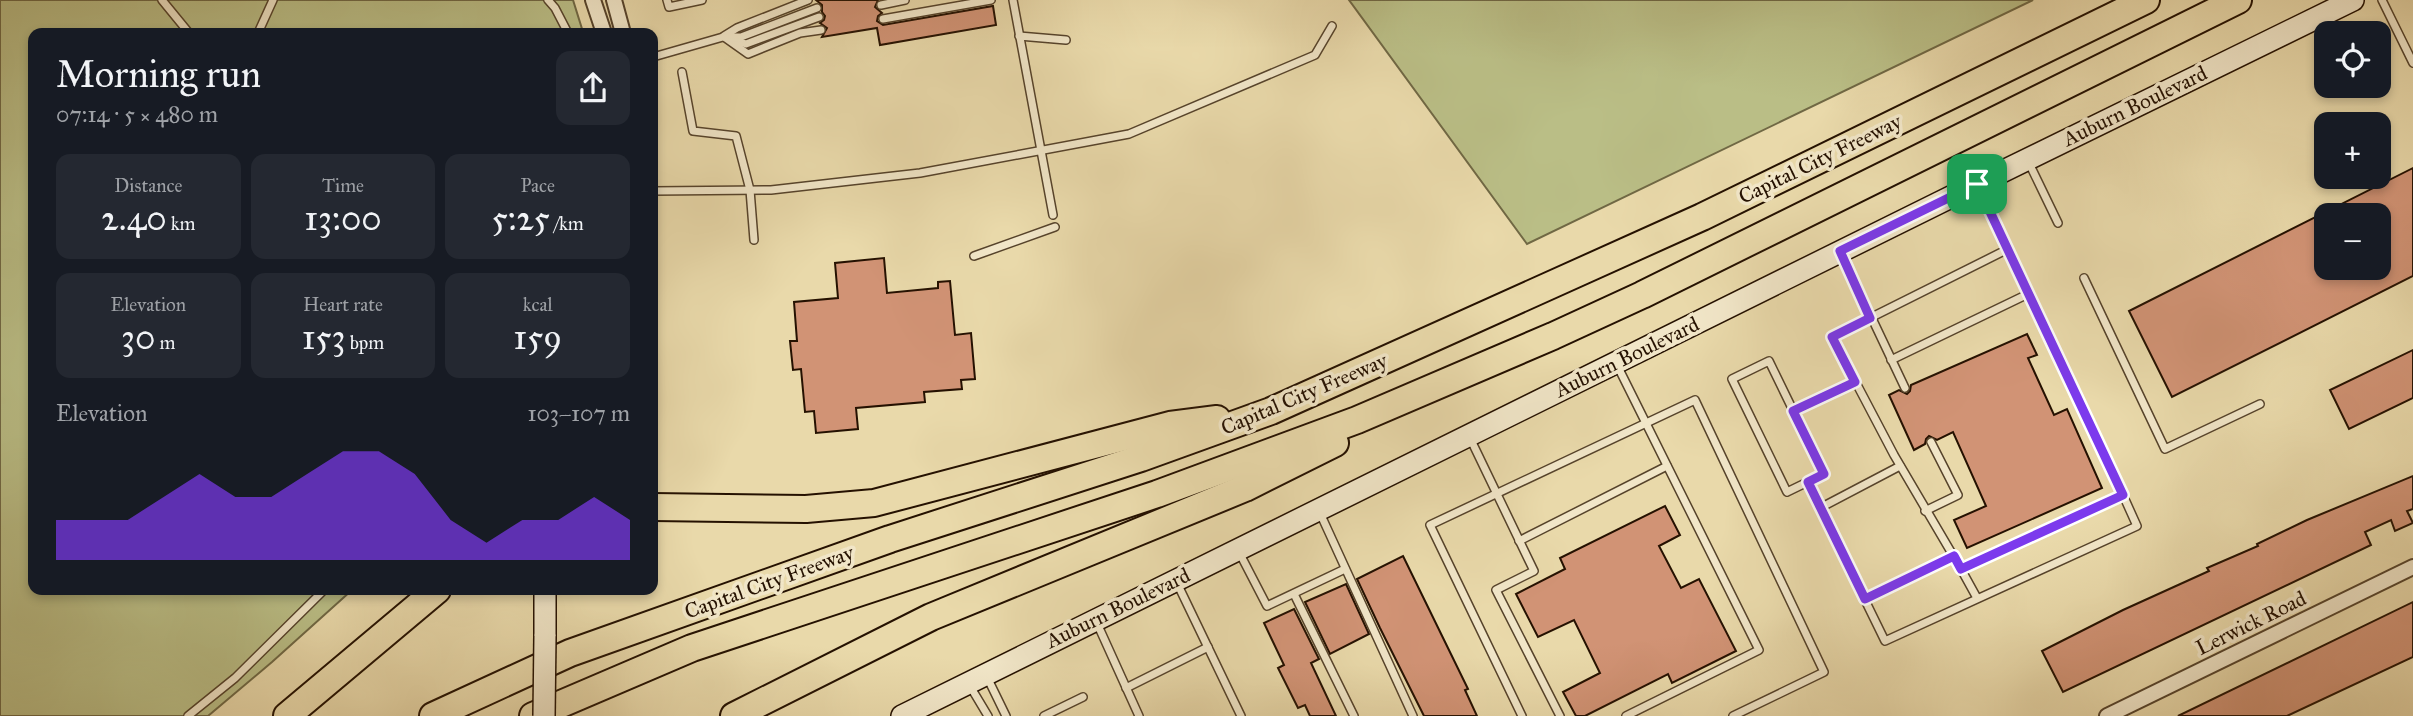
<!DOCTYPE html>
<meta charset="utf-8">
<style>
:root{--surface:#171b24;--page:#242831;--text:#f1f3f6;--muted:#9ea1a6;--accent:#7c3aed}
body{margin:0;font-family:"IM FELL Great Primer",serif;background:var(--page);color:var(--text);height:100vh;display:flex;flex-direction:column;font-size:26px;white-space:nowrap}
*{box-sizing:border-box;margin:0}
p{font-size:23px;color:var(--muted)}
.icon{flex:none;width:38px;height:38px;fill:none;stroke:currentColor;stroke-width:2;stroke-linecap:round;stroke-linejoin:round}
.map{position:relative;flex:1;overflow:hidden}
.side{position:absolute;left:28px;top:28px;width:630px;height:567px;display:flex;flex-direction:column;background:var(--surface);border-radius:14px;box-shadow:0 4px 10px #0003}
.side>*{flex:none}
.controls{position:absolute;left:2314px;top:21px;display:grid;gap:14px}
.controls a{display:grid;place-items:center;width:77px;height:77px;border-radius:14px;background:var(--surface);box-shadow:0 4px 10px #0003;font-size:35px}
.pin{position:absolute;display:grid;place-items:center;width:60px;height:60px;color:#fff;margin:-30px;border-radius:14px;box-shadow:0 4px 10px #0006}
.round{display:grid;place-items:center;flex:none;width:74px;height:74px;border-radius:14px;background:var(--page)}
.headline{display:flex;align-items:center;justify-content:space-between;height:119px;padding:0 28px}
h1{font-size:38px;font-weight:600;line-height:52px}
.figures{display:grid;grid-template-columns:repeat(3,1fr);gap:10px;height:119px;padding:7px 28px}
.figures div{display:grid;align-content:center;border-radius:14px;background:var(--page);text-align:center}
.figures b{font-size:35px;font-weight:600}
.figures small{font-size:19px;font-weight:400}
.figures p{font-size:19px}
.chart{height:196px;padding:14px 28px}
.chart p{display:flex;justify-content:space-between}
.chart svg{width:100%;height:126px;margin-top:7px;fill:var(--accent);opacity:.7}
.map>svg:first-child{display:block}
</style>
<div class="map">
<svg width="2413" height="716" viewBox="0 0 2413 716">
<rect width="100%" height="100%" fill="#e9d9aa"/>
<filter id="stains"><feTurbulence type="fractalNoise" baseFrequency=".00286" numOctaves="4"/><feColorMatrix values="0 0 0 0 .2 0 0 0 0 .09 0 0 0 0 .02 0 0 0 .5 -.17"/></filter>
<radialGradient id="worn" r=".72"><stop offset=".6" stop-color="#630" stop-opacity="0"/><stop offset="1" stop-color="#630" stop-opacity=".3"/></radialGradient>
<g fill="#babe86" stroke="#706844" stroke-width="2">
<path d="M0 0H573L583 32 33 33V590H352L272 662 208 716H0Z"/>
<path d="M1349 0H2033L1527 244Z"/>
</g>
<g fill="#d19375" stroke="#251101" stroke-width="2" fill-rule="evenodd">
<path d="M816 0H878L875 7 882 13 878 16 877 21 883 25 993 6 996 25 880 45 877 28 822 37 827 28 820 23 824 20 825 16 822 12V5Z"/>
<path d="M2413 168V276L2172 397 2129 311ZM2326 215H2378V268H2326Z"/>
<path d="M884 258 887 293 938 288V282L950 281 955 335 971 333 975 379 961 380 962 389 924 392 925 402 856 408 858 429 816 433 814 411 805 412 801 369 793 370 790 341H797L794 302 838 298 835 263Z"/>
<path d="M2027 334 2037 355 2028 358 2054 415 2067 409 2102 488 1967 548 1954 520 1986 506 1953 432 1937 440 1929 436 1926 439 1925 444 1914 450 1889 395 1899 390 1907 394 1910 391 1911 385Z"/>
<path d="M2413 350V398L2349 429 2330 390Z"/>
<path d="M2413 476V509L2407 511 2413 523 2395 531 2391 520 2365 532 2371 545 2063 692 2042 651 2123 610 2209 571 2207 568 2258 546 2257 544 2307 520Z"/>
<path d="M1665 506 1680 535 1659 546 1681 588 1699 579 1736 651 1672 683 1668 674 1585 716H1576L1563 692 1600 673 1574 620 1538 637 1516 594 1565 569 1560 558Z"/>
<path d="M1403 556 1468 689 1465 690 1477 716H1424L1380 628 1357 579Z"/>
<path d="M1346 584 1369 634 1330 654 1305 602Z"/>
<path d="M2413 602V657L2287 716H2178Z"/>
<path d="M1294 609 1319 659 1311 663 1336 716H1310L1305 705 1298 708 1278 668 1284 665 1264 623Z"/>
</g>
<g fill="none" stroke-linecap="round" stroke-linejoin="round">
<defs>
<g id="lane">
<path d="M162 0 189 33"/>
<path d="M548 0 555 8 568 33"/>
<path d="M667 0 669 7 702 0"/>
<path d="M1013 0 1053 215"/>
<path d="M2382 0 2413 63"/>
<path d="M881 5 905 0"/>
<path d="M883 19 991 0"/>
<path d="M258 33 273 0"/>
<path d="M724 36 737 28 808 0"/>
<path d="M1019 36 1066 40"/>
<path d="M724 37 748 54 800 33 821 30"/>
<path d="M734 40 746 44 819 17"/>
<path d="M653 57 723 37H741L817 8"/>
<path d="M682 72 693 131 736 136 750 190 754 240"/>
<path d="M2029 163 2058 223"/>
<path d="M1978 187 2123 495 1961 569 1894 455 1832 337 2008 249"/>
<path d="M653 191 771 190 920 173 1129 134 1315 55 1332 26"/>
<path d="M1842 255 1905 388"/>
<path d="M974 256 1055 227"/>
<path d="M2084 278 2165 449 2260 404"/>
<path d="M1891 360 2028 294"/>
<path d="M1769 361 1824 474 1787 492 1732 379Z"/>
<path d="M1616 363 1759 650 1626 716"/>
<path d="M1793 411 1855 382"/>
<path d="M1470 438 1534 571 1496 590 1560 716"/>
<path d="M1900 466 1820 508 1885 641 2137 526 2123 495"/>
<path d="M1808 482 1820 508"/>
<path d="M1925 511 1958 495 1931 442"/>
<path d="M1320 513 1413 716"/>
<path d="M1519 541 1667 466"/>
<path d="M1239 552 1267 606 1345 569"/>
<path d="M1961 569 1977 598"/>
<path d="M1177 583 1241 716"/>
<path d="M1294 594 1354 716"/>
<path d="M1865 599 1954 556"/>
<path d="M1096 621 1139 716"/>
<path d="M987 677 1006 716"/>
<path d="M970 686 988 716"/>
<path d="M1126 688 1208 647"/>
<path d="M188 716 235 678 324 590"/>
<path d="M1044 716 1083 697"/>
<path d="M1522 716 1430 525 1695 400 1824 672 1733 716"/>
</g>
<g id="street">
<path d="M593 0 604 33"/>
<path d="M614 0 623 33"/>
<path d="M2107 716 2413 567"/>
</g>
<g id="secondary">
<path d="M545 636V590"/>
<path d="M902 716 1977 184 2353 0"/>
</g>
<g id="highway">
<path d="M653 507 806 509 874 503 1170 425 1217 419"/>
<path d="M287 716 437 590"/>
<path d="M433 716 570 653 890 539 1141 458 1271 411 1702 217 2146 0"/>
<path d="M533 716 692 648 1157 494 1357 420 1553 336 1642 295 2238 0"/>
<path d="M734 716 931 617 1245 488 1335 443"/>
</g>
</defs>
<use href="#lane" stroke="#56432b" stroke-width="10"/>
<use href="#street" stroke="#56432b" stroke-width="18"/>
<use href="#secondary" stroke="#251101" stroke-width="24"/>
<use href="#highway" stroke="#251101" stroke-width="30"/>
<use href="#lane" stroke="#f1e6c8" stroke-width="7"/>
<use href="#street" stroke="#f1e6c8" stroke-width="14"/>
<use href="#secondary" stroke="#f1e6c8" stroke-width="21"/>
<use href="#highway" stroke="#e9d9aa" stroke-width="26"/>
<defs>
<path id="secondary-bridge" d="M544 716 545 636"/>
</defs>
<use href="#secondary-bridge" stroke="#251101" stroke-width="24" stroke-linecap="butt"/>
<use href="#secondary-bridge" stroke="#f1e6c8" stroke-width="21"/>
</g>
<g fill="none" stroke-linecap="round" stroke-linejoin="round">
<defs>
<path id="route" d="M1977 184 2123 495 1961 569 1954 556 1865 599 1808 482 1824 474 1793 411 1855 382 1832 337 1870 318 1840 251Z"/>
</defs>
<use href="#route" stroke="#fff" stroke-width="14"/>
<use href="#route" stroke="#7c3aed" stroke-width="9"/>
</g>
<g text-anchor="middle" dominant-baseline="central" stroke-width="7" stroke-linejoin="round" paint-order="stroke">
<g font-size="21" fill="#251101" stroke="#f1e6c8">
<text transform="translate(2135 106) rotate(-26)">Auburn Boulevard</text>
<text transform="translate(1820 159) rotate(-26)">Capital City Freeway</text>
<text transform="translate(1627 357) rotate(-26)">Auburn Boulevard</text>
<text transform="translate(1304 394) rotate(-23)">Capital City Freeway</text>
<text transform="translate(769 582) rotate(-20)">Capital City Freeway</text>
<text transform="translate(1118 608) rotate(-26)">Auburn Boulevard</text>
<text transform="translate(2251 623) rotate(-26)">Lerwick Road</text>
</g>
</g>
<rect width="100%" height="100%" filter="url(#stains)"/>
<rect width="100%" height="100%" fill="url(#worn)"/>
</svg>
<div class="controls">
<a><svg class="icon" aria-label="locate" viewBox="0 0 24 24"><circle cx="12" cy="12" r="6"/><path d="M12 2v4M12 18v4M2 12h4M18 12h4"/></svg></a>
<a>+</a>
<a>−</a>
</div>
<div class="pin" style="left:1977px;top:184px;background:#1e9e55"><svg class="icon" aria-label="arrive" viewBox="0 0 24 24"><path d="M6 21V4h12l-3 4 3 4H6"/></svg></div>
<section class="side">
<div class="headline"><div><h1>Morning run</h1><p>07:14 · 5 × 480 m</p></div><a class="round"><svg class="icon" aria-label="share" viewBox="0 0 24 24"><path d="M12 15V3M7 8l5-5 5 5M5 13v7h14v-7"/></svg></a></div>
<div class="figures">
<div><p>Distance</p><b>2.40<small> km</small></b></div>
<div><p>Time</p><b>13:00</b></div>
<div><p>Pace</p><b>5:25<small> /km</small></b></div>
</div>
<div class="figures">
<div><p>Elevation</p><b>30<small> m</small></b></div>
<div><p>Heart rate</p><b>153<small> bpm</small></b></div>
<div><p>kcal</p><b>159</b></div>
</div>
<div class="chart"><p><span>Elevation</span>103–107 m</p>
<svg viewBox="0 0 160 44" preserveAspectRatio="none"><path d="M0 44V30L10 30L20 30L30 22L40 14L50 22L60 22L70 14L80 6L90 6L100 14L110 30L120 38L130 30L140 30L150 22L160 30V44z"/></svg>
</div>
</section>
</div>
